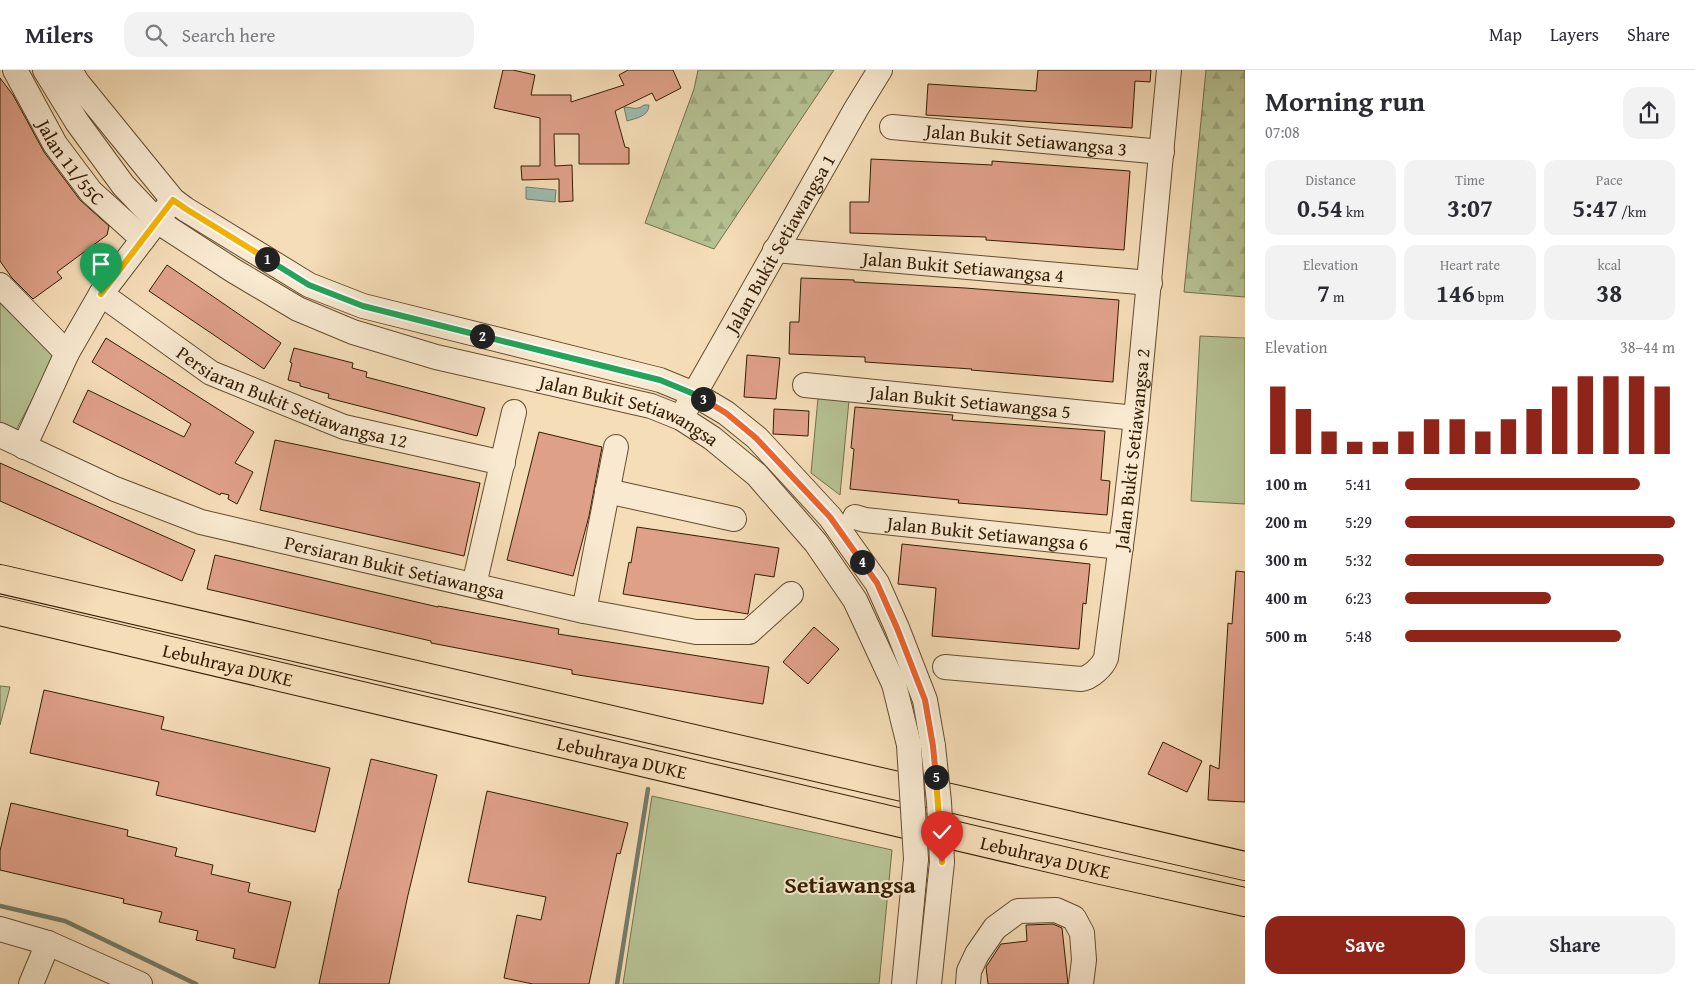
<!DOCTYPE html>
<meta charset="utf-8">
<style>
:root{--surface:#fff;--page:#f2f2f3;--text:#2b2b33;--muted:#7c7c81;--line:#e1e1e2;--accent:#8f2418}
body{margin:0;font-family:"Gentium Book Plus",serif;background:var(--page);color:var(--text);height:100vh;display:flex;flex-direction:column;font-size:19px;white-space:nowrap}
*{box-sizing:border-box;margin:0}
p{font-size:16px;color:var(--muted)}
.icon{flex:none;width:28px;height:28px;fill:none;stroke:currentColor;stroke-width:2;stroke-linecap:round;stroke-linejoin:round}
.map{position:relative;flex:1;overflow:hidden}
.drawer{display:flex;flex-direction:column;background:var(--surface);width:450px}
.drawer>*{flex:none}
.pin{position:absolute;display:grid;place-items:center;width:42px;height:42px;color:#fff;margin:-51px -21px;border-radius:50% 50% 50% 0;rotate:-45deg;box-shadow:0 0 5px #0007}
.pin .icon{rotate:45deg}
.km{position:absolute;width:25px;height:25px;margin:-12px;border-radius:50%;background:#222;color:#fff;font-size:14px;line-height:25px;text-align:center}
.round{display:grid;place-items:center;flex:none;width:52px;height:52px;border-radius:15px;background:var(--page)}
.head{display:flex;align-items:center;justify-content:space-between;height:85px;padding:0 20px}
h1{font-size:28px;font-weight:700;line-height:38px}
.figures{display:grid;grid-template-columns:repeat(3,1fr);gap:8px;height:85px;padding:5px 20px}
.figures div{display:grid;align-content:center;border-radius:12px;background:var(--page);text-align:center}
.figures b{font-size:25px;font-weight:700}
.figures small{font-size:14px;font-weight:400}
.figures p{font-size:14px}
.chart{height:140px;padding:10px 20px}
.chart p{display:flex;justify-content:space-between}
.chart svg{width:100%;height:90px;margin-top:5px;stroke:var(--accent);stroke-width:6}
.cta{display:flex;gap:10px;margin-top:auto;padding:10px 20px}
.cta a{flex:1;height:58px;border-radius:15px;background:var(--accent);color:#fff;font-size:20px;font-weight:700;line-height:58px;text-align:center}
.cta a+a{background:var(--page);color:var(--text)}
ul{padding:0 20px;list-style:none;font-size:16px}
li{display:grid;grid-template-columns:80px 60px 1fr;align-items:center;height:38px}
li i{height:12px;border-radius:6px;background:var(--accent)}
header{display:flex;align-items:center;gap:30px;box-sizing:border-box;height:70px;padding:0 25px;background:var(--surface);border-bottom:1px solid var(--line)}
header strong{font-size:24px}
nav{display:flex;gap:28px;margin-inline-start:auto;font-size:18px}
.search{width:350px;height:45px;background:var(--page);display:flex;align-items:center;gap:12px;box-sizing:border-box;padding:0 18px;border-radius:15px;color:var(--muted);font-size:19px}
main{display:flex;flex:1;min-height:0}
.map>svg:first-child{display:block}
</style>
<header>
<strong>Milers</strong>
<div class="search"><svg class="icon" aria-label="search" viewBox="0 0 24 24"><circle cx="10" cy="10" r="6"/><path d="M15 15l6 6"/></svg>Search here</div>
<nav><a>Map</a><a>Layers</a><a>Share</a></nav>
</header>
<main>
<div class="map">
<svg width="1245" height="914" viewBox="0 0 1245 914">
<defs>
<pattern id="forest-firs" width="22" height="20" patternUnits="userSpaceOnUse" patternTransform="scale(1.25)"><rect width="22" height="20" fill="#b6c293"/><path d="M5 1l3.5 6h-7zM16 11l3.5 6h-7z" fill="#9da67d"/></pattern>
</defs>
<rect width="100%" height="100%" fill="#f5ddb7"/>
<filter id="stains"><feTurbulence type="fractalNoise" baseFrequency=".004" numOctaves="4"/><feColorMatrix values="0 0 0 0 .2 0 0 0 0 .09 0 0 0 0 .02 0 0 0 .5 -.17"/></filter>
<radialGradient id="worn" r=".72"><stop offset=".6" stop-color="#630" stop-opacity="0"/><stop offset="1" stop-color="#630" stop-opacity=".3"/></radialGradient>
<g fill="url(#forest-firs)" stroke="#74704a">
<path d="M698 0H834L714 179 645 153 694 19Z"/>
<path d="M1206 0H1245V227L1184 222Z"/>
</g>
<g fill="#b6c293" stroke="#74704a">
<path d="M0 227 56 284 14 364 0 357Z"/>
<path d="M1200 266 1245 268V434L1191 431Z"/>
<path d="M819 317 850 320 840 425 811 403Z"/>
<path d="M0 616 10 617 0 655Z"/>
<path d="M652 726 892 780 879 914H623Z"/>
</g>
<g fill="#9cbbb0" stroke="#727c6a">
<path d="M644 35H649C649 46 637 48 627 51L624 37C633 37 636 41 644 35Z"/>
<path d="M526 117 556 120 555 132 526 129Z"/>
</g>
<g fill="none" stroke-linecap="round" stroke-linejoin="round">
<g stroke="#727c6a" stroke-width="4.5">
<path d="M0 836 65 851 196 914"/>
<path d="M617 914 648 719"/>
</g>
</g>
<g fill="#dfa088" stroke="#331d00">
<path d="M503 0H513L535 5 531 25H571V32L624 15 619 5 628 0H673L681 18 656 31 652 23 615 41 625 77 629 78V94H579V64H554L555 96 572 95 573 131 559 132V109L522 110 521 96H540V48L494 38Z"/>
<path d="M1038 0H1151L1150 12 1135 11 1132 58 926 45 928 14 1036 21Z"/>
<path d="M0 8 13 25 44 82 80 130 109 156 107 165 57 202 62 208 33 229 12 208 0 191Z"/>
<path d="M871 89 992 95V91L1130 101 1124 180 986 170V167L850 163V132H869Z"/>
<path d="M167 195 281 273 264 299 149 221Z"/>
<path d="M801 208 854 210V212L965 218 1119 230 1113 312 971 300 972 299 865 292V287L789 284 790 252H799Z"/>
<path d="M106 268 254 362 235 393 253 402 237 434 228 429 229 425 221 423 220 425 73 352 88 320 184 367 191 354 92 292Z"/>
<path d="M294 278 353 293 352 298 367 302 366 307 485 338 477 366 328 328 329 324 300 316V313L288 310 292 293 290 292Z"/>
<path d="M747 285 780 288 776 329 744 327Z"/>
<path d="M855 337 953 345 952 350 1105 361 1101 410 1110 411 1107 445 958 433 959 430 850 419 854 379 851 378Z"/>
<path d="M774 339 809 341 808 366 773 364Z"/>
<path d="M539 362 602 377 589 446 573 506 507 490Z"/>
<path d="M275 370 480 413 464 486 260 440Z"/>
<path d="M0 393 195 480 182 511 0 431Z"/>
<path d="M637 457 779 478 774 507 755 504 748 544 623 524 629 492 631 493Z"/>
<path d="M902 474 1090 494 1086 534 1083 533 1079 579 932 566 936 518 898 514Z"/>
<path d="M215 485 438 537V536L559 559 558 564 769 597 763 634 572 604V600L431 573V571L207 519Z"/>
<path d="M1236 501 1245 502V732L1208 730 1210 695 1219 699 1228 553 1232 554Z"/>
<path d="M814 557 839 579 808 614 783 592Z"/>
<path d="M44 620 164 647 161 659 330 698 315 762 156 725 159 712 30 683Z"/>
<path d="M1163 672 1202 691 1187 722 1148 704Z"/>
<path d="M371 689 437 705 408 825 389 914H319L339 819H340Z"/>
<path d="M487 721 628 753 620 784 617 783 589 914H533L504 908 517 845 541 850 546 827 468 812Z"/>
<path d="M11 733 128 760 127 766 177 778 175 786 213 795 211 804 250 813 248 822 291 832 275 898 233 888 235 879 196 870 198 861 159 852 162 842 123 833 124 829 0 800V781Z"/>
<path d="M1053 854 1062 858 1068 914H988L986 897 1001 874 1027 871 1026 855Z"/>
</g>
<g fill="none" stroke-linecap="round" stroke-linejoin="round">
<defs>
<g id="minor">
<path id="s1" d="M15 0 55 74 91 122 143 169"/>
<path id="s2" d="M45 0 77 52 123 115 157 151 234 201 298 239 353 262 436 287 651 336 681 348 712 368 757 405 816 473 855 530 894 614 909 675"/>
<path d="M70 0 77 12 173 130 185 139 309 215 363 236 660 310 694 324 726 343 757 368 830 447 877 513 897 558 925 630 933 676"/>
<path id="s3" d="M892 57 1162 82"/>
<path id="s4" d="M775 180 1150 213"/>
<path d="M0 215 67 283"/>
<path id="s5" d="M101 224 211 303 344 357 503 393"/>
<path id="s6" d="M805 315 1136 348"/>
<path id="s7" d="M687 337 856 39 880 0"/>
<path id="s8" d="M0 365 115 419 201 452 584 541 696 562H749L791 524"/>
<path d="M24 377 67 283 101 224 166 139"/>
<path d="M607 421 734 449"/>
<path id="s9" d="M855 447 865 450 1121 477"/>
<path d="M474 515 514 342"/>
<path d="M584 541 616 377"/>
<path id="s10" d="M945 597 1081 609C1091 608 1103 596 1106 588L1125 445 1136 348 1169 0"/>
<path d="M0 859 48 873 140 914"/>
<path d="M31 914 48 873"/>
<path d="M904 914 916 789"/>
<path d="M929 914 942 792"/>
<path d="M968 914 969 901 977 884 995 858 1018 841 1056 840 1074 848 1082 863 1084 890 1081 914"/>
</g>
<g id="highway">
<path d="M0 509 1245 796"/>
<path id="s11" d="M0 541 1101 800 1245 832"/>
</g>
</defs>
<use href="#minor" stroke="#644d2e" stroke-width="26"/>
<use href="#highway" stroke="#331d00" stroke-width="30"/>
<use href="#minor" stroke="#f8e9d0" stroke-width="24"/>
<use href="#highway" stroke="#f5ddb7" stroke-width="28"/>
<defs>
<g id="minor-bridge">
<path d="M909 675 916 789"/>
<path d="M933 676 939 732 942 792"/>
</g>
</defs>
<use href="#minor-bridge" stroke="#644d2e" stroke-width="26" stroke-linecap="butt"/>
<use href="#minor-bridge" stroke="#f8e9d0" stroke-width="24"/>
</g>
<g fill="none" stroke-linecap="round" stroke-linejoin="round">
<defs>
<path id="split-1" d="M101 224 173 130 186 139 267 189"/>
<path id="split-2" d="M267 189 309 215 363 236 482 266"/>
<path id="split-3" d="M482 266 660 310 694 324 703 329"/>
<path id="split-4" d="M703 329 726 343 756 368 830 447 862 492"/>
<path id="split-5" d="M862 492 877 513 897 558 925 630 933 676 936 707"/>
<path id="split-6" d="M936 707 942 792"/>
</defs>
<use href="#split-1" stroke="#fff" stroke-width="10"/>
<use href="#split-2" stroke="#fff" stroke-width="10"/>
<use href="#split-3" stroke="#fff" stroke-width="10"/>
<use href="#split-4" stroke="#fff" stroke-width="10"/>
<use href="#split-5" stroke="#fff" stroke-width="10"/>
<use href="#split-6" stroke="#fff" stroke-width="10"/>
<use href="#split-1" stroke="#f5b400" stroke-width="6"/>
<use href="#split-2" stroke="#22a559" stroke-width="6"/>
<use href="#split-3" stroke="#22a559" stroke-width="6"/>
<use href="#split-4" stroke="#f0652b" stroke-width="6"/>
<use href="#split-5" stroke="#f0652b" stroke-width="6"/>
<use href="#split-6" stroke="#f5b400" stroke-width="6"/>
</g>
<g text-anchor="middle" dominant-baseline="central" stroke-width="4" stroke-linejoin="round" paint-order="stroke">
<g font-size="19" fill="#331d00" stroke="#f8e9d0">
<text stroke="none"><textPath href="#s3" startOffset="135">Jalan Bukit Setiawangsa 3</textPath></text>
<text stroke="none"><textPath href="#s1" startOffset="108">Jalan 11/55C</textPath></text>
<text stroke="none"><textPath href="#s7" startOffset="188">Jalan Bukit Setiawangsa 1</textPath></text>
<text stroke="none"><textPath href="#s4" startOffset="189">Jalan Bukit Setiawangsa 4</textPath></text>
<text stroke="none"><textPath href="#s5" startOffset="220">Persiaran Bukit Setiawangsa 12</textPath></text>
<text stroke="none"><textPath href="#s6" startOffset="166">Jalan Bukit Setiawangsa 5</textPath></text>
<text stroke="none"><textPath href="#s2" startOffset="702">Jalan Bukit Setiawangsa</textPath></text>
<text stroke="none"><textPath href="#s10" startOffset="381">Jalan Bukit Setiawangsa 2</textPath></text>
<text stroke="none"><textPath href="#s9" startOffset="134">Jalan Bukit Setiawangsa 6</textPath></text>
<text stroke="none"><textPath href="#s8" startOffset="418">Persiaran Bukit Setiawangsa</textPath></text>
<text stroke="none"><textPath href="#s11" startOffset="234">Lebuhraya DUKE</textPath></text>
<text stroke="none"><textPath href="#s11" startOffset="639">Lebuhraya DUKE</textPath></text>
<text stroke="none"><textPath href="#s11" startOffset="1074">Lebuhraya DUKE</textPath></text>
</g>
<g font-size="24" font-weight="bold" fill="#331d00" stroke="#f8e9d0">
<text x="850" y="814">Setiawangsa</text>
</g>
</g>
<rect width="100%" height="100%" filter="url(#stains)"/>
<rect width="100%" height="100%" fill="url(#worn)"/>
</svg>
<div class="pin" style="left:101px;top:224px;background:#1e9e55"><svg class="icon" aria-label="arrive" viewBox="0 0 24 24"><path d="M6 21V4h12l-3 4 3 4H6"/></svg></div>
<div class="pin" style="left:942px;top:792px;background:#d93025"><svg class="icon" aria-label="check" viewBox="0 0 24 24"><path d="M5 12l5 5 9-10"/></svg></div>
<b class="km" style="left:267px;top:189px">1</b>
<b class="km" style="left:482px;top:266px">2</b>
<b class="km" style="left:703px;top:329px">3</b>
<b class="km" style="left:862px;top:492px">4</b>
<b class="km" style="left:936px;top:707px">5</b>
</div>
<section class="drawer">
<div class="head"><div><h1>Morning run</h1><p>07:08</p></div><a class="round"><svg class="icon" aria-label="share" viewBox="0 0 24 24"><path d="M12 15V3M7 8l5-5 5 5M5 13v7h14v-7"/></svg></a></div>
<div class="figures">
<div><p>Distance</p><b>0.54<small> km</small></b></div>
<div><p>Time</p><b>3:07</b></div>
<div><p>Pace</p><b>5:47<small> /km</small></b></div>
</div>
<div class="figures">
<div><p>Elevation</p><b>7<small> m</small></b></div>
<div><p>Heart rate</p><b>146<small> bpm</small></b></div>
<div><p>kcal</p><b>38</b></div>
</div>
<div class="chart"><p><span>Elevation</span>38–44 m</p>
<svg viewBox="0 0 160 44" preserveAspectRatio="none"><path d="M5 44V11M15 44V22M25 44V33M35 44V38M45 44V38M55 44V33M65 44V27M75 44V27M85 44V33M95 44V27M105 44V22M115 44V11M125 44V6M135 44V6M145 44V6M155 44V11"/></svg>
</div>
<ul>
<li><b>100 m</b>5:41<i style="width:87%"></i></li>
<li><b>200 m</b>5:29<i style="width:100%"></i></li>
<li><b>300 m</b>5:32<i style="width:96%"></i></li>
<li><b>400 m</b>6:23<i style="width:54%"></i></li>
<li><b>500 m</b>5:48<i style="width:80%"></i></li>
</ul>
<div class="cta"><a>Save</a><a>Share</a></div>
</section>
</main>
